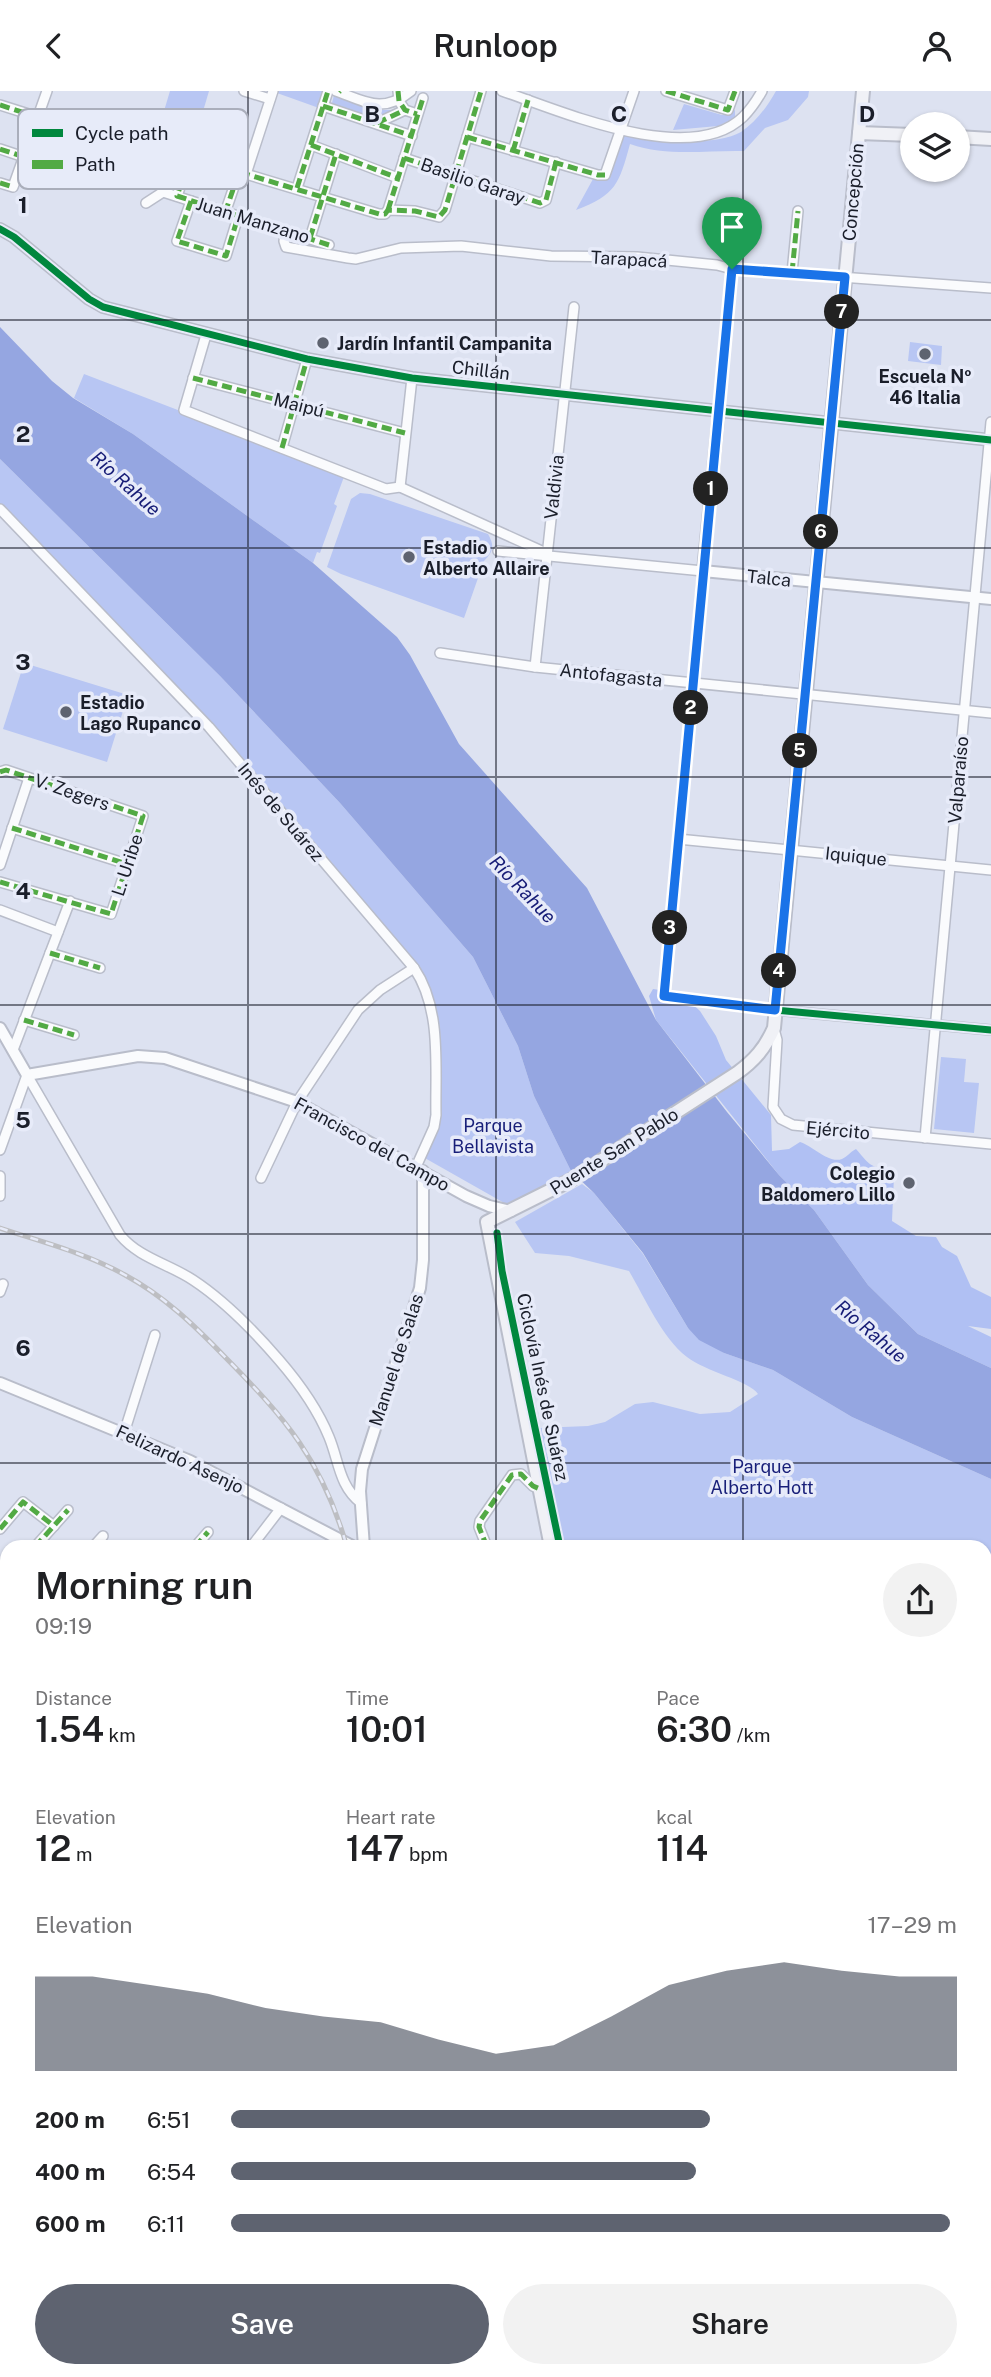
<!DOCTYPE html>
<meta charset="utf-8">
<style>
:root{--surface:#fff;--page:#f2f2f2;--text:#202124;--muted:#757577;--accent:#5e6370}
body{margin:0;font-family:"Public Sans",sans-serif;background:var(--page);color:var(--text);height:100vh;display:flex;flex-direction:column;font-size:26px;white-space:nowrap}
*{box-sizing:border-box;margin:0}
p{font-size:23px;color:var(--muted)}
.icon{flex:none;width:38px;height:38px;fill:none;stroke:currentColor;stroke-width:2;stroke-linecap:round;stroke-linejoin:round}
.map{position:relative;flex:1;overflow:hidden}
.drawer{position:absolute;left:0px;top:1449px;width:992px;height:838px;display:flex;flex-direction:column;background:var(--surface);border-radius:21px 21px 0 0;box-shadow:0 2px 5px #0004}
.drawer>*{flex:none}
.fabs{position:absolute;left:900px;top:21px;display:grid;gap:14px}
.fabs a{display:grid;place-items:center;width:70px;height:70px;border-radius:50%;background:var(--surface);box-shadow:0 2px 5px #0004;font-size:35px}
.pin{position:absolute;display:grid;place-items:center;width:60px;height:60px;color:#fff;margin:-72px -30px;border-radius:50% 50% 50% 0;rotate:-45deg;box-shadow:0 0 7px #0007}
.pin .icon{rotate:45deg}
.km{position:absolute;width:35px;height:35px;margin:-18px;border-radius:50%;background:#222;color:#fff;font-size:19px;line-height:35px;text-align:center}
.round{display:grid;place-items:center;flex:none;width:74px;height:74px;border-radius:37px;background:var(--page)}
.headline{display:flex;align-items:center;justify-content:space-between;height:119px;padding:0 35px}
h1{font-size:38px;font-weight:600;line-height:52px}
.metrics{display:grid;grid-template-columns:repeat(3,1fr);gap:10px;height:119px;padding:7px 35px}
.metrics div{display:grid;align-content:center}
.metrics b{font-size:35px;font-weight:600}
.metrics small{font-size:19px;font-weight:400}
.metrics p{font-size:19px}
.chart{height:196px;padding:14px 35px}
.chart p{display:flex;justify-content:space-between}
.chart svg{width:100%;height:126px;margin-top:7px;fill:var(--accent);opacity:.7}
.cta{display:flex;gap:14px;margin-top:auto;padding:14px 35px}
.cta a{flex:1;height:80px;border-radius:42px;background:var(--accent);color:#fff;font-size:28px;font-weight:600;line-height:80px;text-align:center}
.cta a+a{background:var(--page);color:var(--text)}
ul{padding:0 35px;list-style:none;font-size:23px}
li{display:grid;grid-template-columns:112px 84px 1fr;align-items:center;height:52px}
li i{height:18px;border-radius:9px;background:var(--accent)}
header{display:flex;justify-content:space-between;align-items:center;height:91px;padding:0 35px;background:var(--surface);font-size:32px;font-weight:600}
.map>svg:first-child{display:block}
</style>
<header><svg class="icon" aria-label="back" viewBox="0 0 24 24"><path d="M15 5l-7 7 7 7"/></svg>Runloop<svg class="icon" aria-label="person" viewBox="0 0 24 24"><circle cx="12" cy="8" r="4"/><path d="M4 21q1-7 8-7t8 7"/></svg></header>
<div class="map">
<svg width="991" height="2286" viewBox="0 0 991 2286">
<rect width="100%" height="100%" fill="#dde2f1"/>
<g fill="#b8c6f3">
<path d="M170 0H209L191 61 155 50Z"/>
<path d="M278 0H325L319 17 277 2Z"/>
<path d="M776 0H809L808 6 788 29 765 37 744 60C706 59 667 66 630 53 619 93 616 104 576 119L593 88 608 89 623 43C654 48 713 57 741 41 756 31 767 16 776 0Z"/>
<path d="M334 4 380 19H396L376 30 331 16Z"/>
<path d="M684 13 722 24 735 19V27L718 35 673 39Z"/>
<path d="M910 251 942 255 941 274 908 270Z"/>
<path d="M84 283 345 383 334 413 337 415 320 462 317 461 313 472 133 343 74 307Z"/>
<path d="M0 368 220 585 340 712 473 866 518 955 534 1005 571 1080 561 1088 506 1113 423 1066 440 1026 426 891 226 653 0 414Z"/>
<path d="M360 402 370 403 488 443C495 455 493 461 484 470L464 527 341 483 327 476 351 408Z"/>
<path d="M24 572 128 604 107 671 3 638Z"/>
<path d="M941 966 966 968 964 991 979 992 974 1042 934 1038Z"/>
<path d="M582 1093 594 1102 643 1163 688 1237 724 1262 773 1279 852 1326 991 1388V1612L985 1613V1456H564L539 1337 588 1335 605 1331 635 1313 653 1311 700 1323 730 1321 758 1303C750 1290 704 1280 687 1266 662 1247 645 1207 629 1180L569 1165 535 1162 515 1131Z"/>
</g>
<g fill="#b0c0f3">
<path d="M653 898 681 902 700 920 716 945 726 969 771 1024 772 1060 789 1058 800 1051C813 1055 829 1073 842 1068 847 1066 850 1061 856 1058 866 1069 870 1078 888 1078L894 1085 892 1130 916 1145 936 1146 942 1156 957 1165 971 1196 991 1206V1238L968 1235 991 1246V1277L918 1243 868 1194 814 1119 779 1084 656 929 649 905Z"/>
<path d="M7 2047V2191L0 2195V2054Z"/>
<path d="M65 2280H199L197 2286H63Z"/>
</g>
<path fill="#95a6e1" d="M0 236 52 290 73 307 133 343 313 472 397 546 410 564 459 653 587 797 656 929 727 1021 779 1084 814 1119 868 1194 918 1243 991 1277V1388L852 1326 773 1279 724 1262 699 1249 688 1237 643 1162 594 1102 571 1080 534 1005 518 955 473 866 340 712 220 585 0 368Z"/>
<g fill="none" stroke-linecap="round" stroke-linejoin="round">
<g stroke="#95a6e1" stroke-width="2.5">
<path d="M985 1617H991"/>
<path d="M122 2286 125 2280"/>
</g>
<defs>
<g id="minor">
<path d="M244 0 270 8"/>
<path d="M336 0C366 11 383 23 411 0"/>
<path d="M398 0 399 10 405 19 417 23"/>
<path d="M502 0C561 20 690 77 743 26 750 19 757 9 762 0"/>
<path d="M666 0 728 19 735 0"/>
<path d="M0 14 38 26"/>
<path d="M323 15 412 45"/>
<path d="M377 32 405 19"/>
<path d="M467 46 598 84H605L634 0"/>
<path d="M311 54 398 87"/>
<path d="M0 58 24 66"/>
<path d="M513 60 528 9"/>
<path d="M404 67 540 112 546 109 556 71"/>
<path d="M246 83 273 0"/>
<path d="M0 92 13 96 47 0"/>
<path d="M297 97 328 0"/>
<path d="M177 105 191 64 239 81 379 123H385L388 119 415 120 439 126 445 119 481 0"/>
<path d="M191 110 177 150 226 165 238 126"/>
<path d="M146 112 163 101 329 154"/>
<path d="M388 119 423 7"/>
<path d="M225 122 239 81"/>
<path d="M286 139 284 150 286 156 348 167 356 168 401 157 461 155 551 165 637 166 717 174 732 178 991 197"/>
<path d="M310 147 336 63"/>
<path d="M792 182 798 120"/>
<path d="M206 244 184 319 386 398 400 396 544 461"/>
<path d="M193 287 405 342"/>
<path d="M719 319 732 178"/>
<path d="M282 357 307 268"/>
<path d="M400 396 412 287"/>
<path d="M0 418 209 636 414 877C442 918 435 976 436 1024L434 1036 416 1076"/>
<path d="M498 460 703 480 664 905 775 919 991 939"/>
<path d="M440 562 535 576 991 622"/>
<path d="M535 576 574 216"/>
<path d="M0 681 6 679 143 725 111 823 0 791"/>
<path d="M12 737 127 773"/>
<path d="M678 748 991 779"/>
<path d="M0 774 29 687"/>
<path d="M0 819 58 841"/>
<path d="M50 862 100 877"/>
<path d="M24 929 74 944"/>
<path d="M774 938 777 949 773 1016 781 1028 793 1034 991 1053"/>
<path d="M13 959 70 810"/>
<path d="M27 984 120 1144C139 1167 169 1173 193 1189 225 1210 254 1240 279 1269 298 1291 318 1319 329 1346 339 1370 339 1395 361 1412"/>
<path d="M925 1047 991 331"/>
<path d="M0 1059 27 984"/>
<path d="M0 1085V1105"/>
<path d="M261 1087 297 1011 358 919 380 899 414 877"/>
<path d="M0 1201 3 1193"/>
<path d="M124 1342 155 1244"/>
<path d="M0 1438 23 1411 54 1435"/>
<path d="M35 1456 68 1419"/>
<path d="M93 1456 103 1445"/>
<path d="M195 1456 208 1441"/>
<path d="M251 1456 281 1417"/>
<path d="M487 1456 479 1436 480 1430 512 1384 521 1383 533 1395 540 1398"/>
<path d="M0 1484 7 1490"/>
<path d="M0 1508 7 1500"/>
<path d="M0 1555 7 1547"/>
<path d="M0 1573 7 1579"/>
<path d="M0 1620 7 1612"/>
<path d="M985 1685 991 1684"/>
<path d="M0 1687 7 1679"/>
<path d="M0 1699 7 1701"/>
<path d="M0 1757 7 1749"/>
<path d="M0 1784 7 1790"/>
<path d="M0 1818 7 1811"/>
<path d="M985 1994 991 1993"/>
<path d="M985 2051 991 2050"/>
<path d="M985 2218 991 2217"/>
<path d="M447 2280V2286"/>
<path d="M292 2286 349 2280"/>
<path d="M606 2286V2280"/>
<path d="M758 2286V2280"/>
</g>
<g id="tertiary">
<path d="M0 138 14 146 89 208 103 216 307 268 412 287 991 349"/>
<path d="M719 319 703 480 991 508"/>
<path d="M0 937 27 984 138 965 165 967 297 1011 466 1105 489 1115 511 1120"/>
<path d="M0 1292 190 1370 354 1456"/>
<path d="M364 1456 360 1400 362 1378 420 1197 423 1169V1080"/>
</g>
<g id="secondary">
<path d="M859 42 912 44"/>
<path d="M957 46 991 48"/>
<path d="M551 1456 487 1131 571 1089 737 982C755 969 765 957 774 937L863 0"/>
</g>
<g id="primary">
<path d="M985 1796 991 1794"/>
<path d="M985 1886 991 1885"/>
<path d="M911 2286V2280"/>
</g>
</defs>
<use href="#minor" stroke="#b9bdca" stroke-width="12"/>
<use href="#tertiary" stroke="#b9bdca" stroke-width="14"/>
<use href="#secondary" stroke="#b9bdca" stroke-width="16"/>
<use href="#primary" stroke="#a0a6b9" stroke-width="18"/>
<use href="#minor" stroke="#fafbfd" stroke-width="9"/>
<use href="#tertiary" stroke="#fafbfd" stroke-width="10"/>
<use href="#secondary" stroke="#f0f1f6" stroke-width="12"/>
<use href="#primary" stroke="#e6e8f0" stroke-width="14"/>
<defs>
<g id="rail">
<path d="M0 1137C42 1151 86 1162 125 1184 164 1205 194 1234 224 1265 286 1328 322 1369 347 1456"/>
<path d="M985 1758 991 1756"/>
</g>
</defs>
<use href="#rail" stroke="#bdbec2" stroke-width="5"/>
<use href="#rail" stroke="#e7ebf9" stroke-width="2.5" stroke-dasharray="8" stroke-linecap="butt"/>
<g stroke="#52aa44" stroke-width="5" stroke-dasharray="10 5" stroke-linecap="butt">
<path d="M398 0 399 10 405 19 417 23"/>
<path d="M666 0 728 19 735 0"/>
<path d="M339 1 340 0"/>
<path d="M0 14 38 26"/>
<path d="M323 15 412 45"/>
<path d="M377 32 405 19"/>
<path d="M467 46 598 84H605"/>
<path d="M311 54 398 87"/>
<path d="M0 58 24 66"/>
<path d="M513 60 528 9"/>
<path d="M404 67 540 112 546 109 556 71"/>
<path d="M0 92 13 96"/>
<path d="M297 97 328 0"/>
<path d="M191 110 177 150 226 165 238 126"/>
<path d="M388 119 423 7"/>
<path d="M225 122 239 81"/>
<path d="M310 147 336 63"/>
<path d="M329 154 177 105 191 64 239 81 379 123H385L388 119 415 120 439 126 445 119 481 0"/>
<path d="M792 182 798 120"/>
<path d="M193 287 405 342"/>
<path d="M282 357 307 268"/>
<path d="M0 681 6 679 143 725 111 823 0 791"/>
<path d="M12 737 127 773"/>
<path d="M50 862 100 877"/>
<path d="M24 929 74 944"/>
<path d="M0 1438 23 1411 54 1435"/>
<path d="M35 1456 68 1419"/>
<path d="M195 1456 208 1441"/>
<path d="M487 1456 479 1436 480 1430 512 1384 521 1383 533 1395 540 1398"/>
<path d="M6 1490 7 1489"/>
<path d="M0 1508 7 1500"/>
<path d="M0 1620 7 1612"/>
<path d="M0 1757 7 1749"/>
<path d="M0 1784 7 1790"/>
<path d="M0 1818 7 1811"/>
<path d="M985 1994 991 1993"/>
<path d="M0 2057 7 2049"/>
</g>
<defs>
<g id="cycleway">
<path d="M0 138 14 146 89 208 103 216 307 268 412 287 991 349"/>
<path d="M732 178 664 905 775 919 991 939"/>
<path d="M497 1142 502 1180 560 1456"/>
</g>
</defs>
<use href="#cycleway" stroke="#e7ebf9" stroke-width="11"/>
<use href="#cycleway" stroke="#00873e" stroke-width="7"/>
</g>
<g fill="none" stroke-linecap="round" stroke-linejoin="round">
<defs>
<path id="route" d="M732 178 845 186 775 919 664 905Z"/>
</defs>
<use href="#route" stroke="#fff" stroke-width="14"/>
<use href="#route" stroke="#1a73e8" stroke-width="9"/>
</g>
<path fill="none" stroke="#1a1e2a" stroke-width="2" stroke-opacity="0.55" d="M248 0V1456M496 0V1456M743 0V1456M0 229H991M0 457H991M0 686H991M0 914H991M0 1143H991M0 1372H991M0 1600H7M985 1600H991M0 1829H7M985 1829H991M0 2057H7M985 2057H991M248 2280V2286M496 2280V2286M743 2280V2286"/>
<g fill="#5e6370" stroke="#e7ebf9" stroke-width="2.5">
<circle cx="323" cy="252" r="7"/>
<circle cx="925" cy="263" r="7"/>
<circle cx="409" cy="466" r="7"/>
<circle cx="66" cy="621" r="7"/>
<circle cx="909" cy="1092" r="7"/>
</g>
<g text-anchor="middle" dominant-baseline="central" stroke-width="7" stroke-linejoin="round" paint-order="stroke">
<g font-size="18" fill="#1a1e2a" stroke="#e7ebf9">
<text transform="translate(473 90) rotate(19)">Basilio Garay</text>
<text transform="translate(853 101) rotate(-85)">Concepción</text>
<text transform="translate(253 129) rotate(17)">Juan Manzano</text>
<text transform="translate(629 168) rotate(3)">Tarapacá</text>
<text transform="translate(481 279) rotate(7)">Chillán</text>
<text transform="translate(299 314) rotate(14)">Maipú</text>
<text transform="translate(554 396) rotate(-84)">Valdivia</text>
<text transform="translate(769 487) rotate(6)">Talca</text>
<text transform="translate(611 584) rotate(6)">Antofagasta</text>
<text transform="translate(958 689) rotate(-85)">Valparaíso</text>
<text transform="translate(72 701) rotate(19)">V. Zegers</text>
<text transform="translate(281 721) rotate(50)">Inés de Suárez</text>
<text transform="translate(856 765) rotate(6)">Iquique</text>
<text transform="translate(127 774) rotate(-72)">L. Uribe</text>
<text transform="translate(838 1039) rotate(5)">Ejército</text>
<text transform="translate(372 1053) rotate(29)">Francisco del Campo</text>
<text transform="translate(614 1060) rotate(-32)">Puente San Pablo</text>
<text transform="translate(396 1269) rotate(-72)">Manuel de Salas</text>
<text transform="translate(543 1296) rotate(78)">Ciclovía Inés de Suárez</text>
<text transform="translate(180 1368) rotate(25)">Felizardo Asenjo</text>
</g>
<g font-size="18" font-weight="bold" fill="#1a1e2a" stroke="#e7ebf9" text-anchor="start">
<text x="337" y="252">Jardín Infantil Campanita</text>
<text x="925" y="285" text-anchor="middle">Escuela Nº<tspan x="925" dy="21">46 Italia</tspan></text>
<text x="423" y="456">Estadio<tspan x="423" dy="21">Alberto Allaire</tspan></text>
<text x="80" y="611">Estadio<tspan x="80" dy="21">Lago Rupanco</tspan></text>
<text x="895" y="1082" text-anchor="end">Colegio<tspan x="895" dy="21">Baldomero Lillo</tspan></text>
</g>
<g font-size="18" fill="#181f79" stroke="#e7ebf9">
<text x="493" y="1034">Parque<tspan x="493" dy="21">Bellavista</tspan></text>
<text x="762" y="1375">Parque<tspan x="762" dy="21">Alberto Hott</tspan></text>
</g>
<g font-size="19" font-style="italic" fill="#161c76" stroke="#e7ebf9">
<text transform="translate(126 392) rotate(42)">Río Rahue</text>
<text transform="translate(523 798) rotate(46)">Río Rahue</text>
<text transform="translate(871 1240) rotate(40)">Río Rahue</text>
</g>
</g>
<rect x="18" y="18" width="230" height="80" rx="10" fill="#e7ebf9" stroke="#aaaebb" stroke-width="2"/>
<rect x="32" y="38" width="31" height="8" fill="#00873e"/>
<rect x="32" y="69" width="31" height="9" fill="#52aa44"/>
<g font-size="19" fill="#1a1e2a">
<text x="75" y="49">Cycle path</text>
<text x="75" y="80">Path</text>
</g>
<g font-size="23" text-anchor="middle" font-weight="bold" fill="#1a1e2a" stroke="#e7ebf9" stroke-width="7" stroke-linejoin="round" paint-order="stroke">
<text x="372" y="31">B</text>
<text x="619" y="31">C</text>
<text x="867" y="31">D</text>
<text x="23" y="122">1</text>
<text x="23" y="351">2</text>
<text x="23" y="579">3</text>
<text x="23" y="808">4</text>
<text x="23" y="1037">5</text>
<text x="23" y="1265">6</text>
</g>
</svg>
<div class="fabs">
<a><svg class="icon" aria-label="layers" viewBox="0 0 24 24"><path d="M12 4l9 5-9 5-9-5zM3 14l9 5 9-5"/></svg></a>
</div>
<div class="pin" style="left:732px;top:178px;background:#1e9e55"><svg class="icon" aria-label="arrive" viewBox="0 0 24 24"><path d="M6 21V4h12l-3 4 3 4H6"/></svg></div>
<b class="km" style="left:711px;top:398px">1</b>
<b class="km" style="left:691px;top:617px">2</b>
<b class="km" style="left:670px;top:837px">3</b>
<b class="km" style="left:779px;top:880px">4</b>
<b class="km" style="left:800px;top:660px">5</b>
<b class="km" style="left:821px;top:441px">6</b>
<b class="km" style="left:842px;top:221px">7</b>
<section class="drawer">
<div class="headline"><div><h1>Morning run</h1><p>09:19</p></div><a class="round"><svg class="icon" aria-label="share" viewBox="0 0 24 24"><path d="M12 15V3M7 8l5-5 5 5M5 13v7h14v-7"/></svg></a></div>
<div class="metrics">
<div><p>Distance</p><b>1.54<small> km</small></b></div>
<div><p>Time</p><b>10:01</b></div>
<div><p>Pace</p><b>6:30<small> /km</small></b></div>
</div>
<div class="metrics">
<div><p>Elevation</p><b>12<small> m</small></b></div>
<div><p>Heart rate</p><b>147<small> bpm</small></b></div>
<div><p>kcal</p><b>114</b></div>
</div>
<div class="chart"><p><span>Elevation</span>17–29 m</p>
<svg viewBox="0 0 160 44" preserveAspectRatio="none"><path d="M0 44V11L10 11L20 14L30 17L40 22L50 25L60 27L70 33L80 38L90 35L100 25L110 14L120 9L130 6L140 9L150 11L160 11V44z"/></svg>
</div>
<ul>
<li><b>200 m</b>6:51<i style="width:66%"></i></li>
<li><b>400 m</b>6:54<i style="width:64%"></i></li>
<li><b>600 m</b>6:11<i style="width:99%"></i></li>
</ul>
<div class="cta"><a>Save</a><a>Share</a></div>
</section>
</div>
